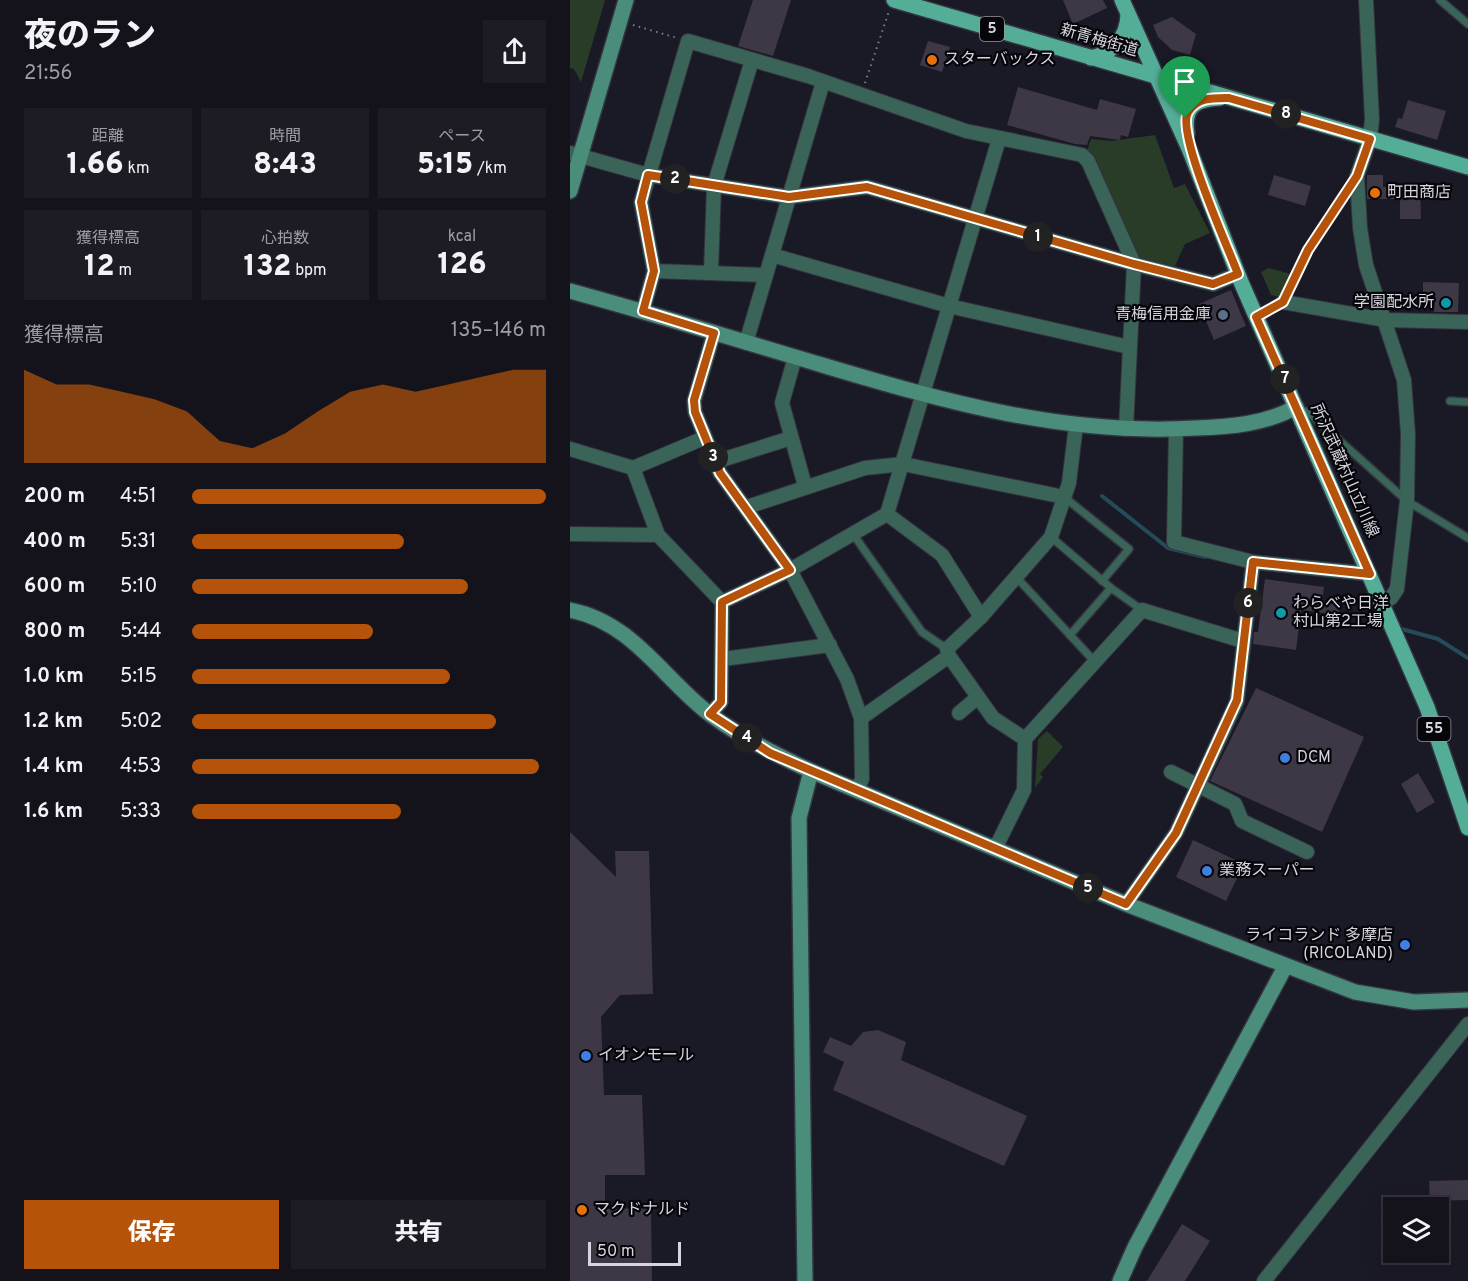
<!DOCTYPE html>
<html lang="ja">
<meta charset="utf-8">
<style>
:root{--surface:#14131c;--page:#1d1c25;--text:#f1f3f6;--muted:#9d9ea3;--line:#33323b;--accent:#b45309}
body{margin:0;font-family:Overpass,"Noto Sans JP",sans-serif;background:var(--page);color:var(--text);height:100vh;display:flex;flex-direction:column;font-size:22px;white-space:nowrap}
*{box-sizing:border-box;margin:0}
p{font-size:20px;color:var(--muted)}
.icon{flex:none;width:33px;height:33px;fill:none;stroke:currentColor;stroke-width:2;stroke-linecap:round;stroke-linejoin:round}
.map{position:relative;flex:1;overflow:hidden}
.sheet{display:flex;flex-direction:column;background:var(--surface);width:570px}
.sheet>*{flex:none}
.controls{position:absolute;left:813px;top:1197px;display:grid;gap:12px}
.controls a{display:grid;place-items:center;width:66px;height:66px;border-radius:0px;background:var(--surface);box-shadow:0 6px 24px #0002,0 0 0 2px var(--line);font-size:30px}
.scale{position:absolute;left:18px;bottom:15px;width:93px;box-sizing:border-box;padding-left:6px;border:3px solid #d6d5de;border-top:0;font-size:16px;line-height:21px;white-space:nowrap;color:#d6d5de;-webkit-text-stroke:4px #06050a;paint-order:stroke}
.pin{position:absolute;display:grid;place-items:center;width:51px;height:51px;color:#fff;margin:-62px -26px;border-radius:50% 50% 50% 0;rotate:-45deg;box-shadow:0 0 6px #0007}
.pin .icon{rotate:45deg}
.km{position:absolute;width:30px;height:30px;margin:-15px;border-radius:50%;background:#222;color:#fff;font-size:16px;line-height:30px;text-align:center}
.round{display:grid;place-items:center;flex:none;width:63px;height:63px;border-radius:0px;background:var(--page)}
.overview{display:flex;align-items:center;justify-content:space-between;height:102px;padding:0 24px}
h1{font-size:33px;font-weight:800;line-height:45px}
.metrics{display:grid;grid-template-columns:repeat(3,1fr);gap:9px;height:102px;padding:6px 24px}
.metrics div{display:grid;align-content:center;border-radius:0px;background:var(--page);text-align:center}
.metrics b{font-size:30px;font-weight:800}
.metrics small{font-size:16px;font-weight:400}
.metrics p{font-size:16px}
.chart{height:168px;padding:12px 24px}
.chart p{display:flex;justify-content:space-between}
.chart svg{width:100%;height:108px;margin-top:6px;fill:var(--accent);opacity:.7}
.cta{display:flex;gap:12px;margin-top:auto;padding:12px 24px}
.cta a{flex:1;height:69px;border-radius:0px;background:var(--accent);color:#fff;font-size:24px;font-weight:800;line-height:69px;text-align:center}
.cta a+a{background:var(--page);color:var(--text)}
ul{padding:0 24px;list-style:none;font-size:20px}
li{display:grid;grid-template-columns:96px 72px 1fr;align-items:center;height:45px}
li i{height:15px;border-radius:8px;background:var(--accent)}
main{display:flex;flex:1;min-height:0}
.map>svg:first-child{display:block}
</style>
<main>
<section class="sheet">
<div class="overview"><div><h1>夜のラン</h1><p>21:56</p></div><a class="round"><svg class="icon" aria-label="share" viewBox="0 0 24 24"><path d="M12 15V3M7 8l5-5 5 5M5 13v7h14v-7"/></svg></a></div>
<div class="metrics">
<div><p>距離</p><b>1.66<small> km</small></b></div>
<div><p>時間</p><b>8:43</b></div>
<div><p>ペース</p><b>5:15<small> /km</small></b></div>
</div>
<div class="metrics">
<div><p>獲得標高</p><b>12<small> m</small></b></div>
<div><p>心拍数</p><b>132<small> bpm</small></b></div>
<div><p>kcal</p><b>126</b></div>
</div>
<div class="chart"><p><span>獲得標高</span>135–146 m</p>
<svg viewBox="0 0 160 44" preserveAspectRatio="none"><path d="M0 44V6L10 12L20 12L30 15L40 18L50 23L60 35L70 38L80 32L90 23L100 15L110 12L120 15L130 12L140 9L150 6L160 6V44z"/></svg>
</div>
<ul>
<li><b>200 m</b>4:51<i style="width:100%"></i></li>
<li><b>400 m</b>5:31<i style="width:60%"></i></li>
<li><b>600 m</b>5:10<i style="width:78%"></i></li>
<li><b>800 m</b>5:44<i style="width:51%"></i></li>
<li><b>1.0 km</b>5:15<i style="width:73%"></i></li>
<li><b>1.2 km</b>5:02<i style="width:86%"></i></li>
<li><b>1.4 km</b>4:53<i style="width:98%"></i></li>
<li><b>1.6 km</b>5:33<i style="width:59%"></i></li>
</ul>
<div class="cta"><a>保存</a><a>共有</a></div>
</section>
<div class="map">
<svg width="898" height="1281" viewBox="0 0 898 1281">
<rect width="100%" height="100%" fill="#1a1926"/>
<g fill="#293c27">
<path d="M0 0H35L11 82 4 69 0 68Z"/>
<path d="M585 135 604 188 615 184 640 233 615 244 605 266 568 261 563 256 517 151 521 139 541 141Z"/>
<path d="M699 268 721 274 710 297 701 295 691 272Z"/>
<path d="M477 731 493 747 470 774 473 777 465 788 468 739Z"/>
</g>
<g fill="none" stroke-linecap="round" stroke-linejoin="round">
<g stroke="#254b59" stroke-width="4">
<path d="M532 496 598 548 635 557"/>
<path d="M828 628 868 639 898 658"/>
</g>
</g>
<g fill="#3e3745">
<path d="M183 0H221L203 56 168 46Z"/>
<path d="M493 0H533L537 8 503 24Z"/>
<path d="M602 17 626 34 620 55 602 50 588 37 583 25Z"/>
<path d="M358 41 380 47 372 72 350 65Z"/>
<path d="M448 87 527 110 530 99 566 109 558 137 551 135 550 140 520 136 517 145 505 144 437 125Z"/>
<path d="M838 100 876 111 867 140 825 127 828 118 832 119Z"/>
<path d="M704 175 741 186 735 206 698 195Z"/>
<path d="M797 175H813V187H850L851 219H830V199H797Z"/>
<path d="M853 282 889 283 888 312H864L865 294H853Z"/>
<path d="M661 290 676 326 644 340 629 304Z"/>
<path d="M695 579 754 587 752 603 770 605 769 615 731 610 726 650 683 644 684 632H688Z"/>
<path d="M686 688 794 737 752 832 640 781Z"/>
<path d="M848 773 865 802 847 813 831 784Z"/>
<path d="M0 832 46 877 45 851H79L83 994 50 995 31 1017 34 1095H72L75 1175H35V1209L81 1208 82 1281H0Z"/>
<path d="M623 840 674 864 656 901 606 877Z"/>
<path d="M308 1030 336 1042 331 1060 457 1116 434 1166 263 1090 274 1062 253 1052 260 1037 281 1046 293 1032Z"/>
<path d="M898 1180V1200L860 1201 859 1181Z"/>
<path d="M612 1224 640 1241 615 1281H577Z"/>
</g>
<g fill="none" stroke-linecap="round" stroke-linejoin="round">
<defs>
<g id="lane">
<path d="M870 0 898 24"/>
<path d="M687 317 713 302 738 250 786 178"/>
<path d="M880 401 898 402"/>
<path d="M729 408 740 414 837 501 898 538"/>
<path d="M494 497 559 549 532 581"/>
<path d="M283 534 352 632 377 649"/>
<path d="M481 537 541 588 572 610"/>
<path d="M447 578 526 663"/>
<path d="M500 635 541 588"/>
</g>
<g id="street">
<path d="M796 0 802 119 800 139 787 176 790 228 796 265 834 380 838 434 837 501 827 589 821 598 813 602"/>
<path d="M0 153 78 175 219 197 297 187 564 264 643 284 668 274"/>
<path d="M202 255 379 306 559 347"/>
<path d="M84 271 196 275"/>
<path d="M141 272 144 186 182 60"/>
<path d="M713 302 816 320 898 322"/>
<path d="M73 311 84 271 71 202 118 41 238 76 396 131 512 155 518 161 564 264 556 429"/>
<path d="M144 333 124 401 125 412 150 473 220 570 277 679 291 718 292 779 287 790"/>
<path d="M176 343 253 82"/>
<path d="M225 357 212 403 235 486"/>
<path d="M606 429 604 542 683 562 800 574"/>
<path d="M134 438 63 468 88 535 152 602"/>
<path d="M0 449 63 468"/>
<path d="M145 462 221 438"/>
<path d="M177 507 295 468 333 464 494 497"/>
<path d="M317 514 372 555 411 617"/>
<path d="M0 534 88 535"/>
<path d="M379 656 423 718 455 739"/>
<path d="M153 659 260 645"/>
<path d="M389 713 408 697"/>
<path d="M140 714 151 702 152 602 220 570 317 514 429 139"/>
<path d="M291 718 379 656 377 649 411 617 481 537 499 483 506 425"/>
<path d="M601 772 665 804 672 821 737 852"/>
<path d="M425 849 454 790 455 739 572 610 673 641"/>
<path d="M556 904 606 833 667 701 683 562"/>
<path d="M694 1281 898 1024"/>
</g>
<g id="secondary">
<path d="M0 191 56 0"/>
<path d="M0 291C84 314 168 340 252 365 376 402 495 436 626 428 660 427 696 424 726 407"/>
<path d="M0 610C63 622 94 680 141 715 172 738 206 755 241 771L556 904 785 992 844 1002 898 1000"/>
<path d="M235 1281 229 818 241 771"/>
<path d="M550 1281 565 1247 715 967"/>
</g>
<g id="primary">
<path d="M324 0 898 167"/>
<path d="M552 0 620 151 671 282 857 707 898 828"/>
<path d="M521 58C544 52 557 38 558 15"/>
<path d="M617 134C613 108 624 99 650 98"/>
</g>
</defs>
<use href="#lane" stroke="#343340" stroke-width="10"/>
<use href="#street" stroke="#343340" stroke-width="16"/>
<use href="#secondary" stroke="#343340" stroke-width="18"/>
<use href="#primary" stroke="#343340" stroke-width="18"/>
<g stroke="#7e7d88" stroke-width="2" stroke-dasharray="1.5 4.5" stroke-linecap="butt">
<path d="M63 25 107 38"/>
<path d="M295 83 319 11"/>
</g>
<use href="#lane" stroke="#3b6458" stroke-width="7"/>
<use href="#street" stroke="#3b6458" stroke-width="14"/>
<use href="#secondary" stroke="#4a8d7b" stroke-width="15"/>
<use href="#primary" stroke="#54ae97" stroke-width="15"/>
</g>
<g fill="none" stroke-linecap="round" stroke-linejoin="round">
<defs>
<path id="route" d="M659 98 800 139 787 176 738 250 713 302 686 317 800 574 683 562 667 700 606 833 556 904 200 753 140 714 151 702 152 602 220 570 150 473 125 412 124 400 144 333 73 311 84 271 71 202 78 175 219 197 297 187 564 264 643 284 668 274C658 247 606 133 618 112 627 97 644 98 659 98Z"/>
</defs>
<use href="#route" stroke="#fff" stroke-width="12"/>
<use href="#route" stroke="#b45309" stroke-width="8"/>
</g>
<g fill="#e8710a" stroke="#06050a" stroke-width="2">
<circle cx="362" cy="60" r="6"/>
<circle cx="805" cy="193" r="6"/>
<circle cx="12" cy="1210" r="6"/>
</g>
<g fill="#0f9aa8" stroke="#06050a" stroke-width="2">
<circle cx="876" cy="303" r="6"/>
<circle cx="711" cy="613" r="6"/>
</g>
<circle fill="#5c6f8a" stroke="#06050a" stroke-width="2" cx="653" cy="315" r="6"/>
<g fill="#3f7fe0" stroke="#06050a" stroke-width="2">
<circle cx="715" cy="758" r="6"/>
<circle cx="637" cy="871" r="6"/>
<circle cx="835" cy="945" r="6"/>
<circle cx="16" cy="1056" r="6"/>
</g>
<g text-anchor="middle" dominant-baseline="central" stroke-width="4.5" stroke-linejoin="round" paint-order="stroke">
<g fill="#06050a" stroke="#98979e" stroke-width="1.5">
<rect x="410" y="17" width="24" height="24" rx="4.5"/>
<rect x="847.5" y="717" width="33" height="24" rx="4.5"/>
</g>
<g font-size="15" font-weight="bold" fill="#d6d5de">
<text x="422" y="29">5</text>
<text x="864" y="729">55</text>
</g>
<g font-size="16" fill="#d6d5de" stroke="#06050a">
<text transform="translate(529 41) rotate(16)">新青梅街道</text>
<text transform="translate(774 471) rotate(66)">所沢武蔵村山立川線</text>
</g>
<g font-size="16" fill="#d6d5de" stroke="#06050a" text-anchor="start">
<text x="374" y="60">スターバックス</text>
<text x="817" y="193">町田商店</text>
<text x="864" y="303" text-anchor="end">学園配水所</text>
<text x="641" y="315" text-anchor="end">青梅信用金庫</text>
<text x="723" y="604">わらべや日洋<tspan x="723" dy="18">村山第2工場</tspan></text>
<text x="727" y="758">DCM</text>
<text x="649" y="871">業務スーパー</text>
<text x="823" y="936" text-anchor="end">ライコランド 多摩店<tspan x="823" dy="18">(RICOLAND)</tspan></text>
<text x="28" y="1056">イオンモール</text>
<text x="24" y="1210">マクドナルド</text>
</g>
</g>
</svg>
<div class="controls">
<a><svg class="icon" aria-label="layers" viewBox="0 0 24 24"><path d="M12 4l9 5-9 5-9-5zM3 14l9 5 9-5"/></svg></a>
</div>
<div class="scale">50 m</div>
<div class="pin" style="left:615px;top:118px;background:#1e9e55"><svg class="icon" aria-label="arrive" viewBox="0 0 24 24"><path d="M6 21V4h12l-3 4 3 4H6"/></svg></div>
<b class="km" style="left:468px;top:237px">1</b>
<b class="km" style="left:105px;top:179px">2</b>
<b class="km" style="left:143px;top:457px">3</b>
<b class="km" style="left:177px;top:738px">4</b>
<b class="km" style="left:518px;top:888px">5</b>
<b class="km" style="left:678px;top:603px">6</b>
<b class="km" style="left:715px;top:379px">7</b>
<b class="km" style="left:716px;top:114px">8</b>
</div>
</main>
